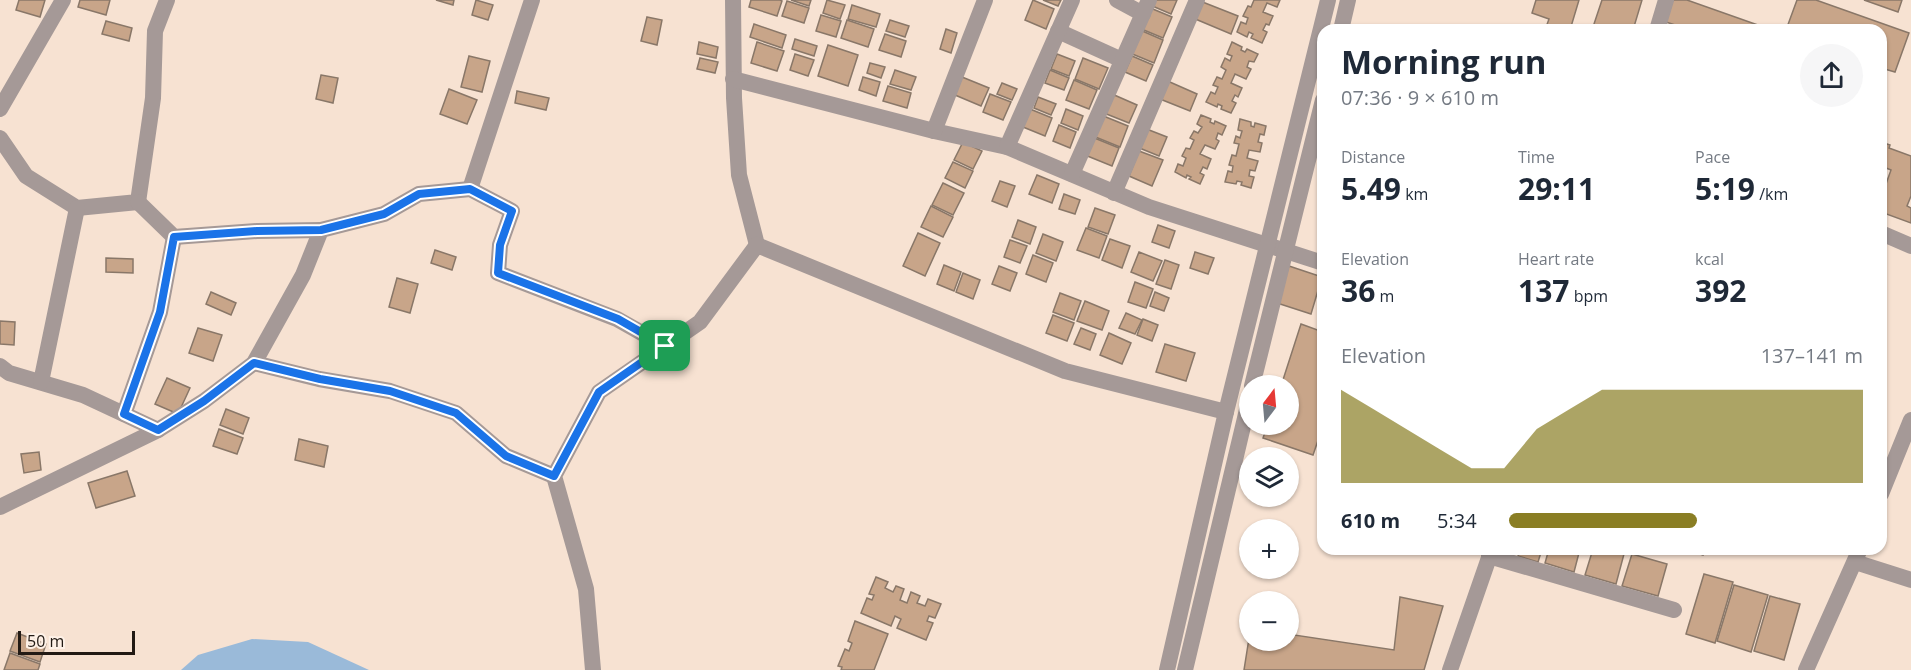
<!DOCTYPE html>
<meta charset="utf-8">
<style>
:root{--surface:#fff;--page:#f6f6f7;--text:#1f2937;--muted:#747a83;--accent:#8a7e24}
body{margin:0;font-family:"Open Sans",sans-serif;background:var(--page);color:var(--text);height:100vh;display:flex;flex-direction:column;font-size:22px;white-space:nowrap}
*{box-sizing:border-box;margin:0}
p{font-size:20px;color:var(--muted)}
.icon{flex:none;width:33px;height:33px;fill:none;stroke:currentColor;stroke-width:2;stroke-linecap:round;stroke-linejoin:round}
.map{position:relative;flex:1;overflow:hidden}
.drawer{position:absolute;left:1317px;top:24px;width:570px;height:531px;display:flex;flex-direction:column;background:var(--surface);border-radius:18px;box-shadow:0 2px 4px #0004}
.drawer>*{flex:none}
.needle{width:39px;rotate:16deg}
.controls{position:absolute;left:1239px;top:375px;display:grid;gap:12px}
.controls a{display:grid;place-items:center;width:60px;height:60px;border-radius:50%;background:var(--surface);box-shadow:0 2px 4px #0004;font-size:30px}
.scale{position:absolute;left:18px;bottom:15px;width:117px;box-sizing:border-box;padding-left:6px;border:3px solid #221a14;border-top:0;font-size:16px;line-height:21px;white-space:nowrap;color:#221a14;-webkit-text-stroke:4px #fef1e7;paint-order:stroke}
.pin{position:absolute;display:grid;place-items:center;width:51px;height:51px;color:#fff;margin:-26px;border-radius:12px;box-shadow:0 3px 9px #0006}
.round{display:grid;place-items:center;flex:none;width:63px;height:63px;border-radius:32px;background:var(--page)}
.summary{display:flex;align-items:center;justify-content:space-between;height:102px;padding:0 24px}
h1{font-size:33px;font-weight:700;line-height:45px}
.stats{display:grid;grid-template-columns:repeat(3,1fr);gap:9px;height:102px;padding:6px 24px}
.stats div{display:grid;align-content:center}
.stats b{font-size:30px;font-weight:700}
.stats small{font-size:16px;font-weight:400}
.stats p{font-size:16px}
.chart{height:168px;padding:12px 24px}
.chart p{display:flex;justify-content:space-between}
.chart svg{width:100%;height:108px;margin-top:6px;fill:var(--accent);opacity:.7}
ul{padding:0 24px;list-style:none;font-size:20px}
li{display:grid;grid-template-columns:96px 72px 1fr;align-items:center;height:45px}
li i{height:15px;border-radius:8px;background:var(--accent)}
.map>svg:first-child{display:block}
</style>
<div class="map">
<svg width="1911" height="670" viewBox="0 0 1911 670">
<rect width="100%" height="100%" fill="#f7e2d2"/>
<path fill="#9abad9" d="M252 639 308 642 369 670H181L198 655Z"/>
<g fill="#c8a589" stroke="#897768" stroke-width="1.5">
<path d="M19 0H45L40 17 16 10Z"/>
<path d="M80 0H110L106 15 78 7Z"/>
<path d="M436 0H454L453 5Z"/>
<path d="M476 0 493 5 488 20 472 15Z"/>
<path d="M751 0H780L782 1 777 16 749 7Z"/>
<path d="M791 0H811L809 6Z"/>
<path d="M827 0 845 5 840 19 823 13Z"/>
<path d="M1033 0 1054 9 1046 29 1025 20Z"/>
<path d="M1043 0H1061L1058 6Z"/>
<path d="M1152 0H1177L1171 14 1150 5Z"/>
<path d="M1254 0H1280L1277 7 1267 3 1263 12 1273 16 1269 25 1266 24 1263 30 1267 32 1262 43 1251 38 1253 34 1249 32 1247 37 1237 32 1241 22 1246 24 1248 18 1243 16 1248 6 1251 7Z"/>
<path d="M1536 0H1579L1570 30H1545L1549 19 1532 13Z"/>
<path d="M1602 0H1642L1633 30H1592Z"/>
<path d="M1673 0H1687L1772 30H1683L1684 28 1666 22Z"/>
<path d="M1797 0H1816L1909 33 1895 72 1881 68V30H1786Z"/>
<path d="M1864 0H1902L1898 12Z"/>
<path d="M787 1 809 8 804 23 782 16Z"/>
<path d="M1200 1 1238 16 1231 34 1193 18Z"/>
<path d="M852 5 880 14 876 27 848 19Z"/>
<path d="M1148 7 1172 17 1163 38 1139 28Z"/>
<path d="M821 15 841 21 836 37 816 31Z"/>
<path d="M647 17 662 20 657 45 641 41Z"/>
<path d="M847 20 874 29 868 47 841 38Z"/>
<path d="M890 20 909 26 905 37 886 31Z"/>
<path d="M106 21 132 28 129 41 102 34Z"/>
<path d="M754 24 786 35 782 48 750 37Z"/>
<path d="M946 29 957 33 951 53 940 49Z"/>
<path d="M1140 30 1163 40 1154 63 1130 53Z"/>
<path d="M885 34 906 41 901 57 879 50Z"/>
<path d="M795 39 817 46 814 56 792 49Z"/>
<path d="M699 42 718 47 716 58 697 54Z"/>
<path d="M757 42 784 51 777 71 751 63Z"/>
<path d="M1232 42 1242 47 1241 50 1245 52 1247 49 1258 54 1254 62 1249 61 1247 67 1251 69 1246 79 1235 74 1231 83 1242 88 1238 97 1235 95 1232 101 1236 103 1231 113 1221 109 1222 106 1218 104 1217 107 1206 102 1211 92 1215 94 1218 87 1213 85 1217 77 1222 79 1226 70 1221 67 1225 58 1230 61 1232 56 1227 54Z"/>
<path d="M828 45 858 55 848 86 818 76Z"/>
<path d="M795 54 814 60 808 76 790 70Z"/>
<path d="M1057 54 1075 61 1069 76 1051 69Z"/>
<path d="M469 56 490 61 482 92 461 87Z"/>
<path d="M1132 56 1153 65 1146 81 1125 72Z"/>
<path d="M700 58 718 62 715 73 697 69Z"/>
<path d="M1083 58 1108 68 1099 89 1075 79Z"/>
<path d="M870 63 885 67 881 78 867 73Z"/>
<path d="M895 70 916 77 911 90 890 84Z"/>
<path d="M1050 70 1069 78 1064 90 1045 83Z"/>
<path d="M321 75 338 78 333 103 316 99Z"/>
<path d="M863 77 880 82 876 96 859 90Z"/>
<path d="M962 77 989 88 981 106 955 95Z"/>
<path d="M1163 79 1197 94 1190 111 1155 97Z"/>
<path d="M1074 80 1097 90 1089 109 1066 100Z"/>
<path d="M1002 83 1017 89 1012 100 997 94Z"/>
<path d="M888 86 911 93 907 108 883 101Z"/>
<path d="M449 89 477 100 467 124 440 114Z"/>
<path d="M517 91 549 98 546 110 515 103Z"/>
<path d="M990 94 1011 102 1003 120 983 112Z"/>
<path d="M1112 94 1137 105 1129 123 1104 113Z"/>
<path d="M1038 97 1056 104 1051 115 1034 108Z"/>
<path d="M1030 109 1052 118 1045 136 1023 127Z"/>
<path d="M1066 109 1083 116 1078 130 1061 123Z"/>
<path d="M1101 115 1128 126 1120 147 1093 136Z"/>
<path d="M1201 115 1211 119 1210 122 1214 124 1215 121 1226 126 1222 135 1218 133 1216 139 1219 141 1215 149 1205 145 1200 154 1211 159 1207 169 1203 167 1200 173 1204 175 1200 184 1189 179 1191 177 1187 175 1186 178 1175 172 1178 164 1183 166 1186 158 1182 156 1186 148 1190 149 1194 140 1190 138 1194 131 1198 133 1202 127 1197 124Z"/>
<path d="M1240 119 1251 122V126L1254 127 1255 123 1266 126 1264 135 1260 134 1258 142 1262 143 1260 152 1249 150 1247 158 1258 161 1255 171 1250 170 1249 176 1254 177 1251 188 1241 185 1242 182 1237 181 1236 184 1225 182 1228 171 1232 172 1233 166 1229 165 1232 155 1236 156 1239 144 1234 143 1236 136 1240 138 1242 131 1238 130Z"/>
<path d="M1059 125 1076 132 1070 148 1053 141Z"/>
<path d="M1144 128 1167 137 1159 156 1137 147Z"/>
<path d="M1092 137 1119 148 1112 166 1085 155Z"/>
<path d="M963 142 982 151 973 169 954 160Z"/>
<path d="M1881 142 1890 145 1889 148 1911 156V196L1907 206 1911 208V223L1881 212V198L1891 170 1881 166Z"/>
<path d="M1139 151 1163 160 1152 186 1129 176Z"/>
<path d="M953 162 973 171 965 188 945 178Z"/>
<path d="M1037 175 1059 184 1052 203 1029 194Z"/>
<path d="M1000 181 1015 186 1007 207 992 201Z"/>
<path d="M943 183 964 193 953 215 932 205Z"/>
<path d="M1064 194 1080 200 1075 214 1059 209Z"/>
<path d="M931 206 953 217 943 237 921 227Z"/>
<path d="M1095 208 1115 215 1108 234 1088 227Z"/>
<path d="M1018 220 1036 227 1030 244 1012 237Z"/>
<path d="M1158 225 1175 231 1169 248 1152 242Z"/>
<path d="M1086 228 1107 236 1099 258 1077 250Z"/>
<path d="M918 233 940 243 925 276 903 266Z"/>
<path d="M1043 234 1063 242 1056 261 1036 253Z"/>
<path d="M1110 239 1130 246 1122 268 1102 260Z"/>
<path d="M1010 240 1027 246 1020 263 1004 257Z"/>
<path d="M435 250 456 257 452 270 431 263Z"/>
<path d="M1139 252 1162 261 1153 281 1131 272Z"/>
<path d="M1195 252 1214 258 1208 274 1190 268Z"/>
<path d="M1033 255 1053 263 1046 282 1026 274Z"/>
<path d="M106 258 133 259V273L106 272Z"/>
<path d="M1165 260 1179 265 1171 289 1156 284Z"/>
<path d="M944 265 961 272 954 291 937 284Z"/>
<path d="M999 266 1017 273 1010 291 992 284Z"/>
<path d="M1289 266 1322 277 1311 314 1277 303Z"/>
<path d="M963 273 980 280 973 299 956 292Z"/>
<path d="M397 278 418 284 410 313 389 307Z"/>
<path d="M1135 282 1153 289 1146 308 1128 302Z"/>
<path d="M211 292 236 303 231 315 206 304Z"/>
<path d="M1155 292 1169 298 1164 311 1150 306Z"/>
<path d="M1060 293 1081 301 1074 320 1053 312Z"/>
<path d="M1085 301 1109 311 1102 330 1077 321Z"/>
<path d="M1126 313 1142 320 1135 334 1119 328Z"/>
<path d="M1053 315 1074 323 1067 341 1046 333Z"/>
<path d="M1143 319 1158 325 1152 341 1137 335Z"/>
<path d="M0 321 15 322 14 345 0 344Z"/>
<path d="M1301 324 1323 332V426L1313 455 1263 438 1268 424H1288V386H1281Z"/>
<path d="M198 328 222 335 213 361 189 353Z"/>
<path d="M1081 328 1096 334 1090 350 1074 344Z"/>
<path d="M1109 333 1131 343 1122 364 1100 355Z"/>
<path d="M1165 344 1195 353 1186 381 1156 372Z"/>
<path d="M167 378 190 388 178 414 155 404Z"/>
<path d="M226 409 249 418 243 434 220 425Z"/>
<path d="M219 429 243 438 237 454 213 446Z"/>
<path d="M299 439 328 446 324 467 295 460Z"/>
<path d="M39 452 41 470 24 473 21 454Z"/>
<path d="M127 471 135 496 96 508 88 483Z"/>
<path d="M1520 549H1542L1538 562 1518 556Z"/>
<path d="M1549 549H1580L1574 572 1545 563Z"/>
<path d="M1593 549H1609L1624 554 1616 584 1585 575Z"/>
<path d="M1684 549H1704L1703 555Z"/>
<path d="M1632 554 1667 564 1658 596 1622 586Z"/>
<path d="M1704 574 1733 582 1715 643 1686 634Z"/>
<path d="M876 577 888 582 885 588 893 592 896 586 904 589 900 600 907 603 911 592 920 596 917 603 925 606 928 599 941 604 935 618 929 616 927 621 933 623 926 640 897 628 901 619 895 616 891 626 861 613 867 598 872 600 874 595 869 594Z"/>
<path d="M1734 585 1768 595 1751 652 1717 641Z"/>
<path d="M1770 596 1800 604 1784 660 1754 651Z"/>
<path d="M1400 597 1443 606 1424 670H1244L1250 632V640H1288V634L1394 650Z"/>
<path d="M855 621 888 634 874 670H841L842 667 838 666 845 649 849 651 852 643 848 641Z"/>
<path d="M17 633 46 644 40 662 10 651Z"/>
<path d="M10 653 40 664 38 670H4Z"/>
</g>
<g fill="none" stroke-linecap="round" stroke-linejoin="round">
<g stroke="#a59997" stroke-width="16">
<path d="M733 0 734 98 739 175 757 245"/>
<path d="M1117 0 1143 14"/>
<path d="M1341 30 1348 0"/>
<path d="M1657 30 1666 0"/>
<path d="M1058 31 1122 60"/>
<path d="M733 79 934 131 1007 147 1149 207 1323 263"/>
<path d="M0 109 63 0"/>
<path d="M934 131 985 0"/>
<path d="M0 138 26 176 77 208 138 202 153 98 155 31 167 0"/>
<path d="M1007 147 1072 0"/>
<path d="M1072 174 1149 0"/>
<path d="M470 189 532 0"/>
<path d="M1114 193 1197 0"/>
<path d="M138 202 174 237 257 231 321 230"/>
<path d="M1881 233 1911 246"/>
<path d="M254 363 319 379 390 391 456 413 506 456 554 476"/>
<path d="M0 366 9 373 83 395 158 430"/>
<path d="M41 382 77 208"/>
<path d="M1252 386 1323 100"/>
<path d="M124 414 160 312 174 237"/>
<path d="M1881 494 1911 420"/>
<path d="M0 507 158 430 204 401 254 363 303 275 321 230 384 214 419 194 470 189 512 211 500 245 498 273 617 319 665 346"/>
<path d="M1489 556 1674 610"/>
<path d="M1855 562 1911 580"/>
<path d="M593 670 586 589 554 476 599 392 700 322 757 245 1065 371 1226 412"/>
<path d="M1167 670 1226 412 1328 0"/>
<path d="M1185 670 1250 397"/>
<path d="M1450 670 1492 549"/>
<path d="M1806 670 1860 549"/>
</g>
</g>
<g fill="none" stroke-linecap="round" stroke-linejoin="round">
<defs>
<path id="route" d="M470 189 512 211 500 245 498 273 618 319 665 346 599 392 554 476 506 456 456 413 390 391 320 379 254 363 204 401 158 430 124 414 160 312 174 237 257 231 321 230 384 214 419 194Z"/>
</defs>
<use href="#route" stroke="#fff" stroke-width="12"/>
<use href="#route" stroke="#1a73e8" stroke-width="8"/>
</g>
</svg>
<div class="controls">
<a><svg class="needle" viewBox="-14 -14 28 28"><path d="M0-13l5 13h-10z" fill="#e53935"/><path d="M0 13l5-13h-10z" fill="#747a83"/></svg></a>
<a><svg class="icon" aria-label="layers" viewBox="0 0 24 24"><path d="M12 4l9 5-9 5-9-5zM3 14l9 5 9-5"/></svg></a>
<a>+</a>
<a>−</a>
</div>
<div class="scale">50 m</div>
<div class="pin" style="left:665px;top:346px;background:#1e9e55"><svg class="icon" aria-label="arrive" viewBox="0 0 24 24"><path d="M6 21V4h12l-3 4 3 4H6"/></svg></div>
<section class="drawer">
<div class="summary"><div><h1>Morning run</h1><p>07:36 · 9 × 610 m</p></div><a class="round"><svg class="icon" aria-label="share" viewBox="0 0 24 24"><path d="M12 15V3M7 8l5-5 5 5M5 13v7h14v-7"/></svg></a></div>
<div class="stats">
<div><p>Distance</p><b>5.49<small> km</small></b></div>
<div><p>Time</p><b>29:11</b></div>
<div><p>Pace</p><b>5:19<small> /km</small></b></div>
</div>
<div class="stats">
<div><p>Elevation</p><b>36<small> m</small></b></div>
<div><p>Heart rate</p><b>137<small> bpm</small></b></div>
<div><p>kcal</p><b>392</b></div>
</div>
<div class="chart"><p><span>Elevation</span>137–141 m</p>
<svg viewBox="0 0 160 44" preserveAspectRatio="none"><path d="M0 44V6L10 14L20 22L30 30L40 38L50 38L60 22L70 14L80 6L90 6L100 6L110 6L120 6L130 6L140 6L150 6L160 6V44z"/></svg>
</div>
<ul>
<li><b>610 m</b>5:34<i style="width:53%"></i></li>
</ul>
</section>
</div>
